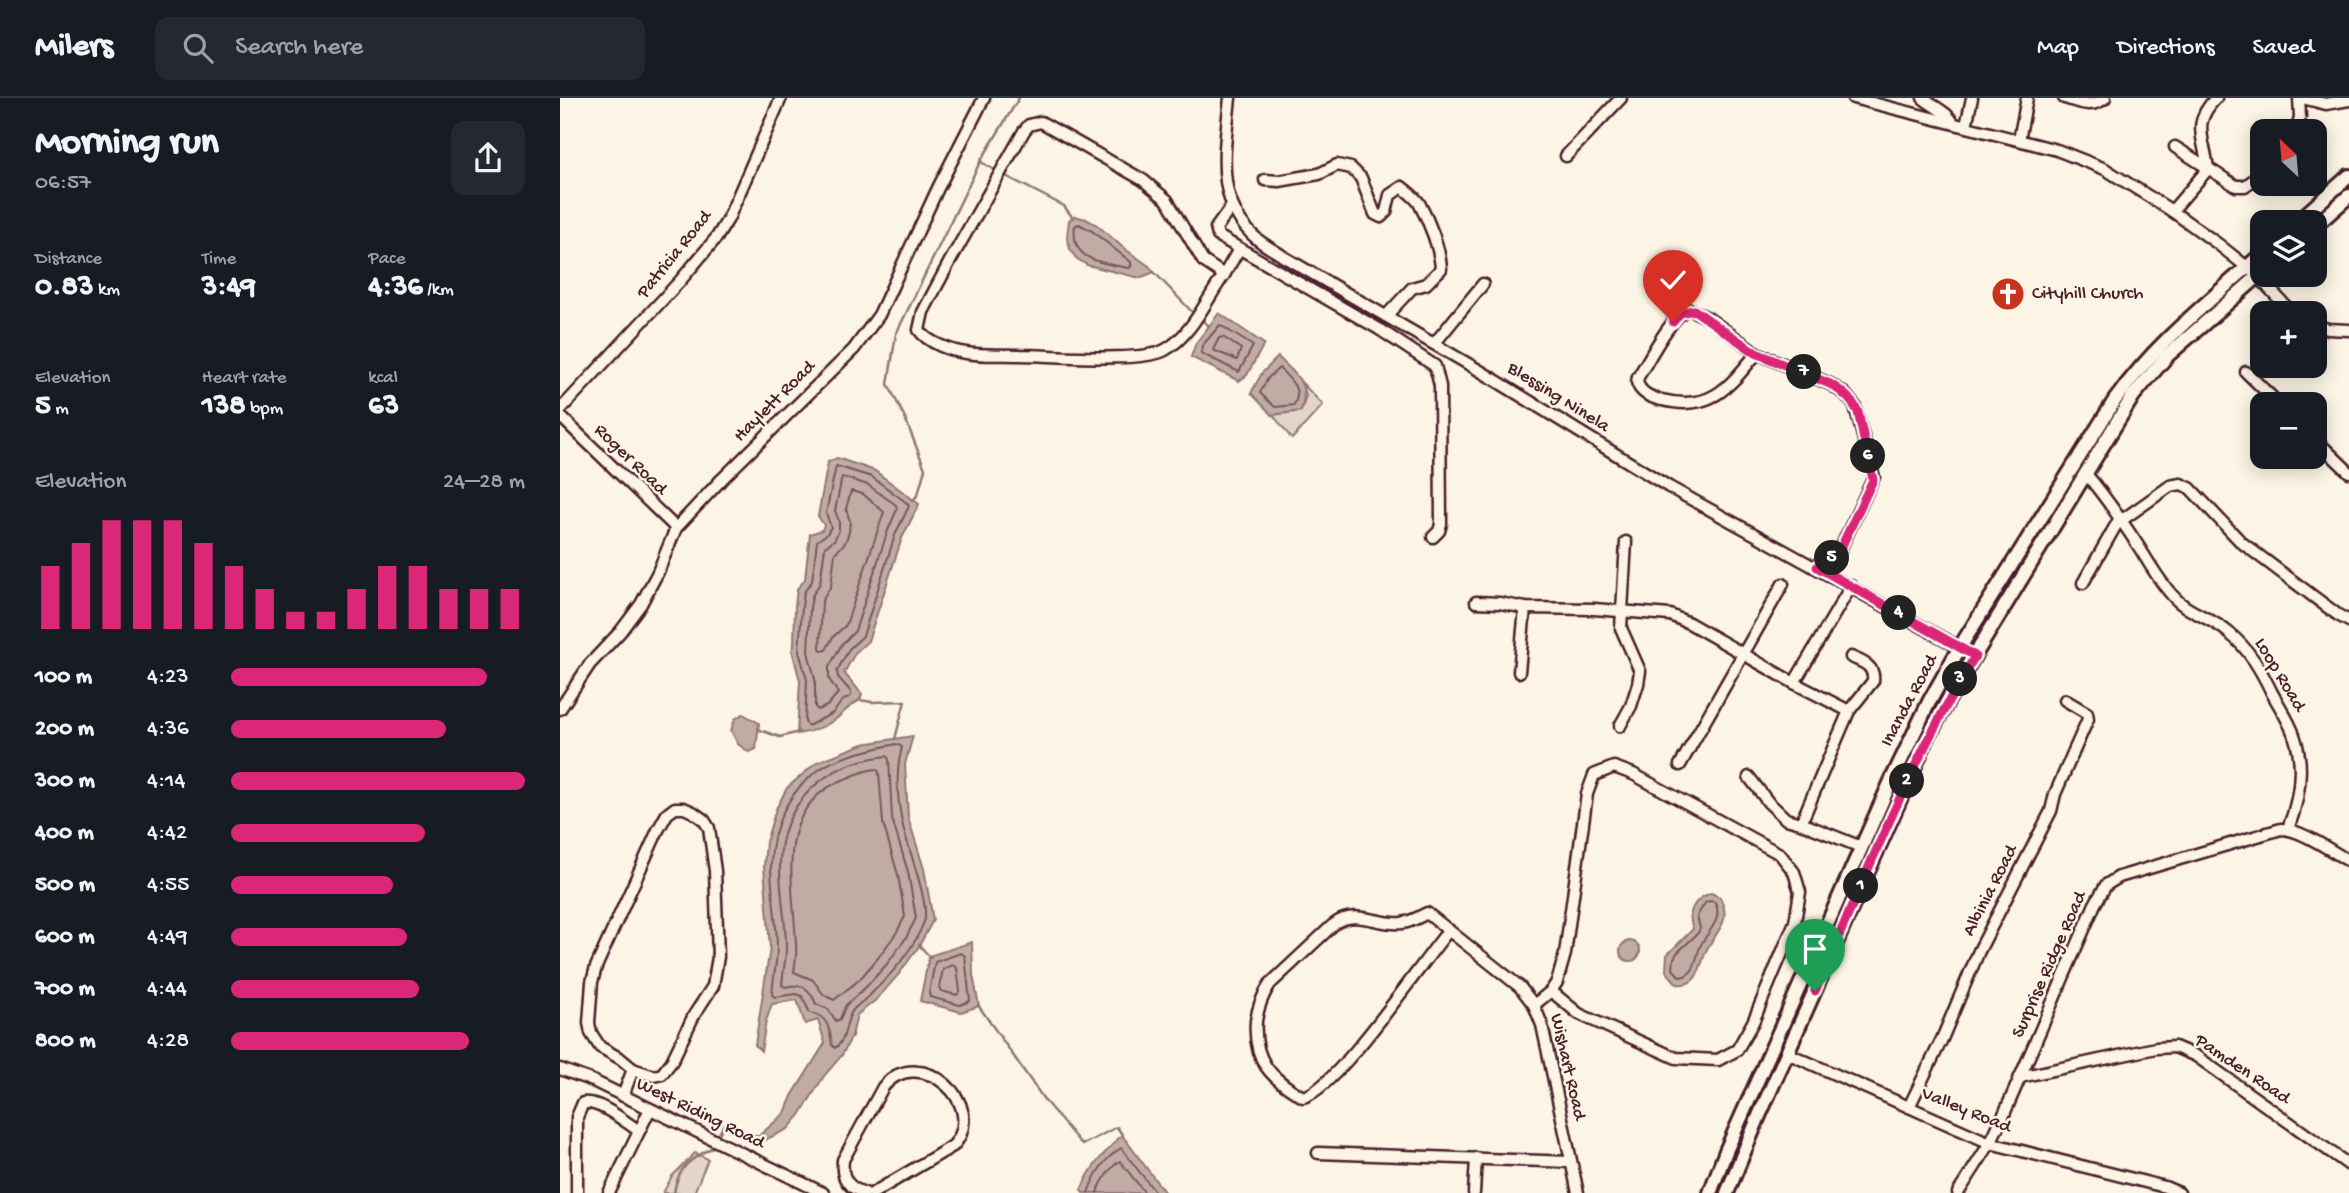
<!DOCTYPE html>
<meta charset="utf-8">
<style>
:root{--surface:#171b24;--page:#242831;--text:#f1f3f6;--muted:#9ea1a6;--line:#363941;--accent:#db2777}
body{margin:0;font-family:"Gochi Hand",sans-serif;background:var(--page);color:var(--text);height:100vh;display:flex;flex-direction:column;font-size:26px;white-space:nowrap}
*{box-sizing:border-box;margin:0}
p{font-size:23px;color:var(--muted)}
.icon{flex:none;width:38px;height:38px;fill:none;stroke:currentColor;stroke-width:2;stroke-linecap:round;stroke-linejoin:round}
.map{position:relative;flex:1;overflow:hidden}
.side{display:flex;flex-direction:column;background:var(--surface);width:560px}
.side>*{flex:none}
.needle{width:46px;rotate:334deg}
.tools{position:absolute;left:1690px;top:21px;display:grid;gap:14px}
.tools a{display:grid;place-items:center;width:77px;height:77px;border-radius:14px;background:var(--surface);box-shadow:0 4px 18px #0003;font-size:35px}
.pin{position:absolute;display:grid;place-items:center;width:60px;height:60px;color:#fff;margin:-72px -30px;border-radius:50% 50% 50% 0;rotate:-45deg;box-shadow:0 0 7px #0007}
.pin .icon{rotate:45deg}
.km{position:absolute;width:35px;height:35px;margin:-18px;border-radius:50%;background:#222;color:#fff;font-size:19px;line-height:35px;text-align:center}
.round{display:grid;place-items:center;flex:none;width:74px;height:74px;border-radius:14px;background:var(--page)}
.summary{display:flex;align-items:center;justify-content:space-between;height:119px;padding:0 35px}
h1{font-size:38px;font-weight:700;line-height:52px}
.metrics{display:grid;grid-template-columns:repeat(3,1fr);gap:10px;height:119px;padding:7px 35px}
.metrics div{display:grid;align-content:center}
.metrics b{font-size:30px;font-weight:700}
.metrics small{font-size:19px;font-weight:400}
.metrics p{font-size:19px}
.chart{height:196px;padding:14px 35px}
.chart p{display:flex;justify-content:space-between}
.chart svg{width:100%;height:126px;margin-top:7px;stroke:var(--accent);stroke-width:6}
ul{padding:0 35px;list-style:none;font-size:23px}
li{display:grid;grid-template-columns:112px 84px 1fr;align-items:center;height:52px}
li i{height:18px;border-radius:9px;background:var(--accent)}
header{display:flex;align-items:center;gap:42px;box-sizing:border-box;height:98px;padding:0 35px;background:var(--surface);border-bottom:2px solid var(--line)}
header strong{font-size:33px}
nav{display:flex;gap:38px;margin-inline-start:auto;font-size:24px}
.search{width:490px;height:63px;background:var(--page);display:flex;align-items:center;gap:18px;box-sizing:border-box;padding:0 24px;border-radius:14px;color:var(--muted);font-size:26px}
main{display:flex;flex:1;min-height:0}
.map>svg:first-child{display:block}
</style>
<header>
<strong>Milers</strong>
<div class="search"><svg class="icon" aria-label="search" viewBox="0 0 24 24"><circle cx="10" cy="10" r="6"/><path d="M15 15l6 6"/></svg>Search here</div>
<nav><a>Map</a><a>Directions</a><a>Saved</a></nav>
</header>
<main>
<section class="side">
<div class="summary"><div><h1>Morning run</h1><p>06:57</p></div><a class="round"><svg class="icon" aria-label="share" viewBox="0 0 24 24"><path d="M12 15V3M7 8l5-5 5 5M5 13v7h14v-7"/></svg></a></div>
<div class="metrics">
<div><p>Distance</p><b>0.83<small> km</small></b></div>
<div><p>Time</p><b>3:49</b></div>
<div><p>Pace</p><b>4:36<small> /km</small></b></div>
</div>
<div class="metrics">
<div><p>Elevation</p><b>5<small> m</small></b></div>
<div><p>Heart rate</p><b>138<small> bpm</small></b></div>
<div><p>kcal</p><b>63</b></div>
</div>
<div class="chart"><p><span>Elevation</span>24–28 m</p>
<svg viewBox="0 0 160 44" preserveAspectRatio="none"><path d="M5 44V22M15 44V14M25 44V6M35 44V6M45 44V6M55 44V14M65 44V22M75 44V30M85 44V38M95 44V38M105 44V30M115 44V22M125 44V22M135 44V30M145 44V30M155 44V30"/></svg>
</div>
<ul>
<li><b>100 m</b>4:23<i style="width:87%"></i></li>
<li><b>200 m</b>4:36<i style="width:73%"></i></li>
<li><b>300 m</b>4:14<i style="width:100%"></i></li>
<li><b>400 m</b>4:42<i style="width:66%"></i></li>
<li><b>500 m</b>4:55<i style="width:55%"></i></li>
<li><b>600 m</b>4:49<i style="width:60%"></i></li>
<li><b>700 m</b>4:44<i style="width:64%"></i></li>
<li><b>800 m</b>4:28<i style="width:81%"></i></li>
</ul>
</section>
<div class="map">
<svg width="1789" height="1095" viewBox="0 0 1789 1095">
<rect width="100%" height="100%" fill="#fcf5e5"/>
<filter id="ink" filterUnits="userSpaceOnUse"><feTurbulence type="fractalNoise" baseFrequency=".0143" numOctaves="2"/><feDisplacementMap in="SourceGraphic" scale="14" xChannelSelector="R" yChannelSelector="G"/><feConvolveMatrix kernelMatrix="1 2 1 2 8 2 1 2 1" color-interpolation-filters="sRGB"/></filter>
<g filter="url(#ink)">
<g fill="#e2d5ca" stroke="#967a7a" stroke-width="2">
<path d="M743 286 763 307 732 341 713 317 741 313 746 298Z"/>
<path d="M135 1055 148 1061 134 1095H103L112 1078Z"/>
</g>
<g fill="#c0aca5" stroke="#917474" stroke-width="2">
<path d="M515 118 526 121 537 127 565 151 589 168 594 174 580 180 527 167 516 160 510 151 507 139 509 122Z"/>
<path d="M659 215 704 246 687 277 679 283 631 259 636 245Z"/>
<path d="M718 259C737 278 750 284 741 313L712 317 691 295 702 275Z"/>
<path d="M277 360 315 373 359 406 342 440 308 543 295 555 284 575 302 596 300 602C288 608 286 613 276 621 265 629 251 634 237 636L240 583 232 552 234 548 235 508 237 491 245 481 250 436 262 432 264 427 258 418 268 364Z"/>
<path d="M183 616 199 625 196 651 189 654 178 646 171 633 175 621Z"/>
<path d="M353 638 345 666 348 719 364 771 373 822 359 848 339 876 317 901 297 917 292 938 282 957 264 978 240 1017 228 1031 205 1042 199 1039 201 1036 225 1015 232 998 265 945 258 922 245 926 237 902 212 906 206 923 201 953 195 947 210 850 204 768 206 744 216 711 227 690 257 664 303 646Z"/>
<path d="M1151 795 1160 799C1172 823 1158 831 1147 851 1140 865 1140 889 1117 886L1106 873 1107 857 1133 831C1126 814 1134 801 1151 795Z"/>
<circle cx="1070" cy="853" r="10"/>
<path d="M412 844 413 877 419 908 401 914 360 903 369 858Z"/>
<path d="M562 1037 605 1095H523L521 1092C530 1069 545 1054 562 1037Z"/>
</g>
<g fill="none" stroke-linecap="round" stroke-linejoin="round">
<g stroke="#79575c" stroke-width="2">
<path d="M519 126 532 133 571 164V169L568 170C542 164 510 164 515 128Z"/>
<path d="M660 227 693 248 679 274 641 255 642 248Z"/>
<path d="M663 239 681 251 677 262 653 252 659 240Z"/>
<path d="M719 270C730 281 743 292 734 307L715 309 700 295 708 280Z"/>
<path d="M276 368 312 379 347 405 349 408 335 437 303 538 289 551 277 573 278 579 291 594V598L282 603 273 615 248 628 245 624 247 582 239 553 242 509 244 494 252 483 257 443 267 436 271 429 266 415Z"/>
<path d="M282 379 308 387 336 407 337 411 327 435 295 533 282 546 269 569V581L278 595 267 608 258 612 255 609V581L248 554 250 510 252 498 260 485 265 449 275 441 279 431V423L275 413Z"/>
<path d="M291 393 303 396 324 414 286 527 273 539 266 552 262 553 260 550 262 503 271 488 275 455 285 445 289 434 290 423 286 411Z"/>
<path d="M336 646 342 649C336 671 337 697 341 719 344 741 371 806 364 824 354 850 333 875 313 894 307 901 299 905 293 912 284 923 288 941 275 950L272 947C270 931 267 916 250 915L242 898 236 896 215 899 212 897C213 881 217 865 217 849 217 822 211 795 211 768 211 729 228 693 260 671 278 658 314 651 336 646Z"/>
<path d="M327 658 329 661 332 721 348 774 356 820 346 840 327 866 306 889 286 907 280 921 276 923 268 911 256 906C249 889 242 885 225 889L222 887C223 874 226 862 226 849 226 823 220 796 220 769 219 705 266 664 327 658Z"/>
<path d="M316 671 319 674 323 725 338 777 345 818 337 834 318 860 299 882 274 902 264 897 253 882 234 874C235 865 237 856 236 847 234 786 212 709 285 681 295 677 305 672 316 671Z"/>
<path d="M1150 803 1155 804C1164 823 1146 834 1140 849 1135 862 1136 877 1120 879L1113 871 1114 860 1117 855 1138 835 1140 830 1137 818 1145 805Z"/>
<path d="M401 855 405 858 410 903 400 907 370 899 369 895 375 864Z"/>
<path d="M393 867 397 870 400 893 397 897 381 893 379 890 383 871Z"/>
<path d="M528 1095C534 1077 545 1060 561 1050L596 1095"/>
<path d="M537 1095C542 1083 549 1070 560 1063L585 1095"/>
</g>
<g stroke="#917474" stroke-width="2.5">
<path d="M421 64 436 73"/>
<path d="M442 76 504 108 513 120"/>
<path d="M594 174 635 217"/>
<path d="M641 221 649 228"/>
<path d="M353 403 358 396 365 371 345 320 328 286 336 236 420 64 459 0"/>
<path d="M299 602 312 604 345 603 335 641"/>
<path d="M200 632 220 639 239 634"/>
<path d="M359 847 371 860"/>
<path d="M418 907 485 1003 522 1047 557 1029 563 1038"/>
<path d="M157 1040 164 1026 199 1039 202 1037"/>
<path d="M114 1095C118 1068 131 1061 153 1049"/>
</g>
<defs>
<g id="minor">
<path d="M670 0C665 51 653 103 697 141 705 148 716 153 724 159L922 274 1109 389 1415 558"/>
<path d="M1293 0 1497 52 1545 71 1612 113 1658 146 1698 178 1732 215"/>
<path d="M1363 0C1372 8 1388 14 1393 25"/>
<path d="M1504 0C1519 4 1532 11 1545 0"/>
<path d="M1742 0 1766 6 1789 2"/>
<path d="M481 24 583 82 607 102 643 163 664 177C647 201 631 238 605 252 582 265 490 257 460 257 443 256 424 258 406 255 391 253 368 245 359 232L363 214 389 165 464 33 469 27Z"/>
<path d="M1406 28 1412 0"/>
<path d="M1736 33 1740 19 1739 0"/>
<path d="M1459 42 1467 0"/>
<path d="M1615 49 1676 88H1685L1703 75"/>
<path d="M1006 58 1061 0"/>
<path d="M705 82 719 83 759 76 777 67 791 70 801 80 815 116 821 119 826 114 830 97 842 89C848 94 855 99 859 105 869 123 880 150 881 171L866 186 852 190 826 218"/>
<path d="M672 108 656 130 658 138 819 231 875 268 880 288 881 426 879 433 873 439"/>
<path d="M1612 113 1648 71C1644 39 1631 26 1656 0"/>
<path d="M664 177 679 151"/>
<path d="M1755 227 1768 231 1789 232"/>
<path d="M874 246 923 186"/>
<path d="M1197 255C1169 289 1151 314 1102 302 1092 300 1080 295 1077 284L1078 279C1089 262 1111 217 1129 211L1148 220 1197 255 1270 286 1285 296 1295 308 1314 379 1277 458 1264 459 1257 469"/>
<path d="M1686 274 1719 306"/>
<path d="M0 312 120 183 157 139 168 121 221 0"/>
<path d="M0 318 116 430"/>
<path d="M1755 341 1789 374"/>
<path d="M1526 376C1546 399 1562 423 1579 449 1589 465 1599 483 1612 497 1627 515 1651 519 1669 535 1689 551 1701 572 1712 595 1720 609 1729 623 1734 637 1745 668 1739 702 1728 731"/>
<path d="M1562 422 1610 388 1621 386 1630 390 1681 444 1778 517 1789 523"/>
<path d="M1523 485 1560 420"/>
<path d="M916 504 940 505 965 510 1034 511 1110 517 1129 525 1234 585 1289 613"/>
<path d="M959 574 965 510"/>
<path d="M1234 585 1291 488"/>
<path d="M0 611 30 566 60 534 81 506 98 474 116 430 161 382 294 251 319 217 378 90 424 0"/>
<path d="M1060 628 1071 608 1078 586 1080 573 1061 530 1066 444"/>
<path d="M1120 667 1223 486"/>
<path d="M1189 679 1208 704 1226 721 1241 725 1301 749"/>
<path d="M115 710H124L133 714 144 722 149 730 155 773 158 859 153 888 134 917 112 963 102 976 94 978 73 971 61 961 40 949 31 935 29 925 32 884 36 869 98 732 107 716Z"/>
<path d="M1241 725 1289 613 1313 583C1315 568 1303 564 1291 559"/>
<path d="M889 832C862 864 776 992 743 999 710 980 693 962 696 923 698 909 702 898 710 886L773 827C795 809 818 828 842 825 851 824 859 819 867 815L960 889 974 907 982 927 1018 1095"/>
<path d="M974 907 991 893 997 884 1005 856 1027 696 1034 677 1054 669 1073 676 1220 756 1234 774 1240 794 1235 824 1193 924 1177 952 1158 962 1116 960 1019 916 991 893"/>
<path d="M1227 955 1430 1045 1605 1089 1619 1095"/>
<path d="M0 971 33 983 263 1095"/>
<path d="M1460 979 1596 950 1615 949 1636 958 1789 1067"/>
<path d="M63 998 73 971"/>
<path d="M1349 1009 1382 941 1419 853 1491 713 1495 696 1528 621 1527 615 1505 602"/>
<path d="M758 1055 1011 1064"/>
<path d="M17 1095V1019L23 1005C41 1003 64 1023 79 1033"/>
<path d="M49 1095 90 1011"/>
<path d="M305 1095C287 1090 281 1079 283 1062L323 989C359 944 430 1007 393 1048L313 1095"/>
<path d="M914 1095 916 1060"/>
<path d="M1398 1095 1430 1045 1445 1014 1535 806 1546 787 1559 779 1721 731C1741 731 1771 753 1789 763"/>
</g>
<g id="major">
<path d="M1737 124 1789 78"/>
<path d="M1755 128 1789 98"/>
<path d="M1150 1095 1166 1053 1332 681 1369 604 1400 549 1555 302C1598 242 1649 204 1703 155"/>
<path d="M1167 1095 1199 1018 1366 643 1396 588 1573 298 1607 258 1703 174"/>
</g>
</defs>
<use href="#minor" stroke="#4a1f2b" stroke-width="15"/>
<use href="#major" stroke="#4a1f2b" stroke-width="18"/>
<use href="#minor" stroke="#fcf5e5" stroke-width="10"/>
<use href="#major" stroke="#fcf5e5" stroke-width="12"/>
</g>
</g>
<g fill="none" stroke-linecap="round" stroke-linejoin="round" filter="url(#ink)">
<defs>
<path id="route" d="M1113 224 1120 215 1134 212 1196 255 1270 286C1282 293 1292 301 1298 314L1313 382 1277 458 1264 460 1257 469 1415 558C1350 664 1305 780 1255 893"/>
</defs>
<use href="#route" stroke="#fff" stroke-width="14"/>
<use href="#route" stroke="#db2777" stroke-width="9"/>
</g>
<defs>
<symbol id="church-disc" viewBox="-11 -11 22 22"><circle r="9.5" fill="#c8321e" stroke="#fcf5e5"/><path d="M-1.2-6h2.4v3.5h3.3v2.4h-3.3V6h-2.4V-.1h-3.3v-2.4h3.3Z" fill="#fff"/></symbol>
</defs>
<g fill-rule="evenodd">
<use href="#church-disc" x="1429" y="177" width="38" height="38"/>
</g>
<g text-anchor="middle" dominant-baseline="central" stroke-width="5" stroke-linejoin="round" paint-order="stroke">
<g font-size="19" fill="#4a1f2b" stroke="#fcf5e5">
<text transform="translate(115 157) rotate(-51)">Patricia Road</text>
<text transform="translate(998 300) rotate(32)">Blessing Ninela</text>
<text transform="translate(215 304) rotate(-45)">Haylett Road</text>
<text transform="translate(70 362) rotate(44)">Roger Road</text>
<text transform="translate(1719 577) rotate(59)">Loop Road</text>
<text transform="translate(1350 603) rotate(-62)">Inanda Road</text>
<text transform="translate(1431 793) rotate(-63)">Albinia Road</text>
<text transform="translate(1490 867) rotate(-66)">Surprise Ridge Road</text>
<text transform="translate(1007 969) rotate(77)">Wishart Road</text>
<text transform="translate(1682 972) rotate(34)">Pamden Road</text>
<text transform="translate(1406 1013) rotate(22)">Valley Road</text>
<text transform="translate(140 1016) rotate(26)">West Riding Road</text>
</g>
<g font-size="19" fill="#4a1f2b" stroke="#fcf5e5" text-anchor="start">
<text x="1472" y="196">Cityhill Church</text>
</g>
</g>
</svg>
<div class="tools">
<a><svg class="needle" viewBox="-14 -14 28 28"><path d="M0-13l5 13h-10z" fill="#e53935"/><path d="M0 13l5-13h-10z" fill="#9ea1a6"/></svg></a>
<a><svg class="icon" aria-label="layers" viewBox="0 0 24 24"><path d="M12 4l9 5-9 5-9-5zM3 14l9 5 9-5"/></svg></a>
<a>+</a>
<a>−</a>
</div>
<div class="pin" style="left:1255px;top:893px;background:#1e9e55"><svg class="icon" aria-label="arrive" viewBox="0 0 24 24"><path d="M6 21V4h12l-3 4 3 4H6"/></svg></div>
<div class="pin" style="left:1113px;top:224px;background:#d93025"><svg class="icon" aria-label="check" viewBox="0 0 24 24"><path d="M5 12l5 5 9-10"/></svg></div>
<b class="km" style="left:1301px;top:788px">1</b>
<b class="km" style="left:1347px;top:683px">2</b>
<b class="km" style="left:1400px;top:581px">3</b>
<b class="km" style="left:1339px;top:515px">4</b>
<b class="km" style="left:1272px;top:460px">5</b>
<b class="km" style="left:1308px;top:358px">6</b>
<b class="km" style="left:1244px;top:274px">7</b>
</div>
</main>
